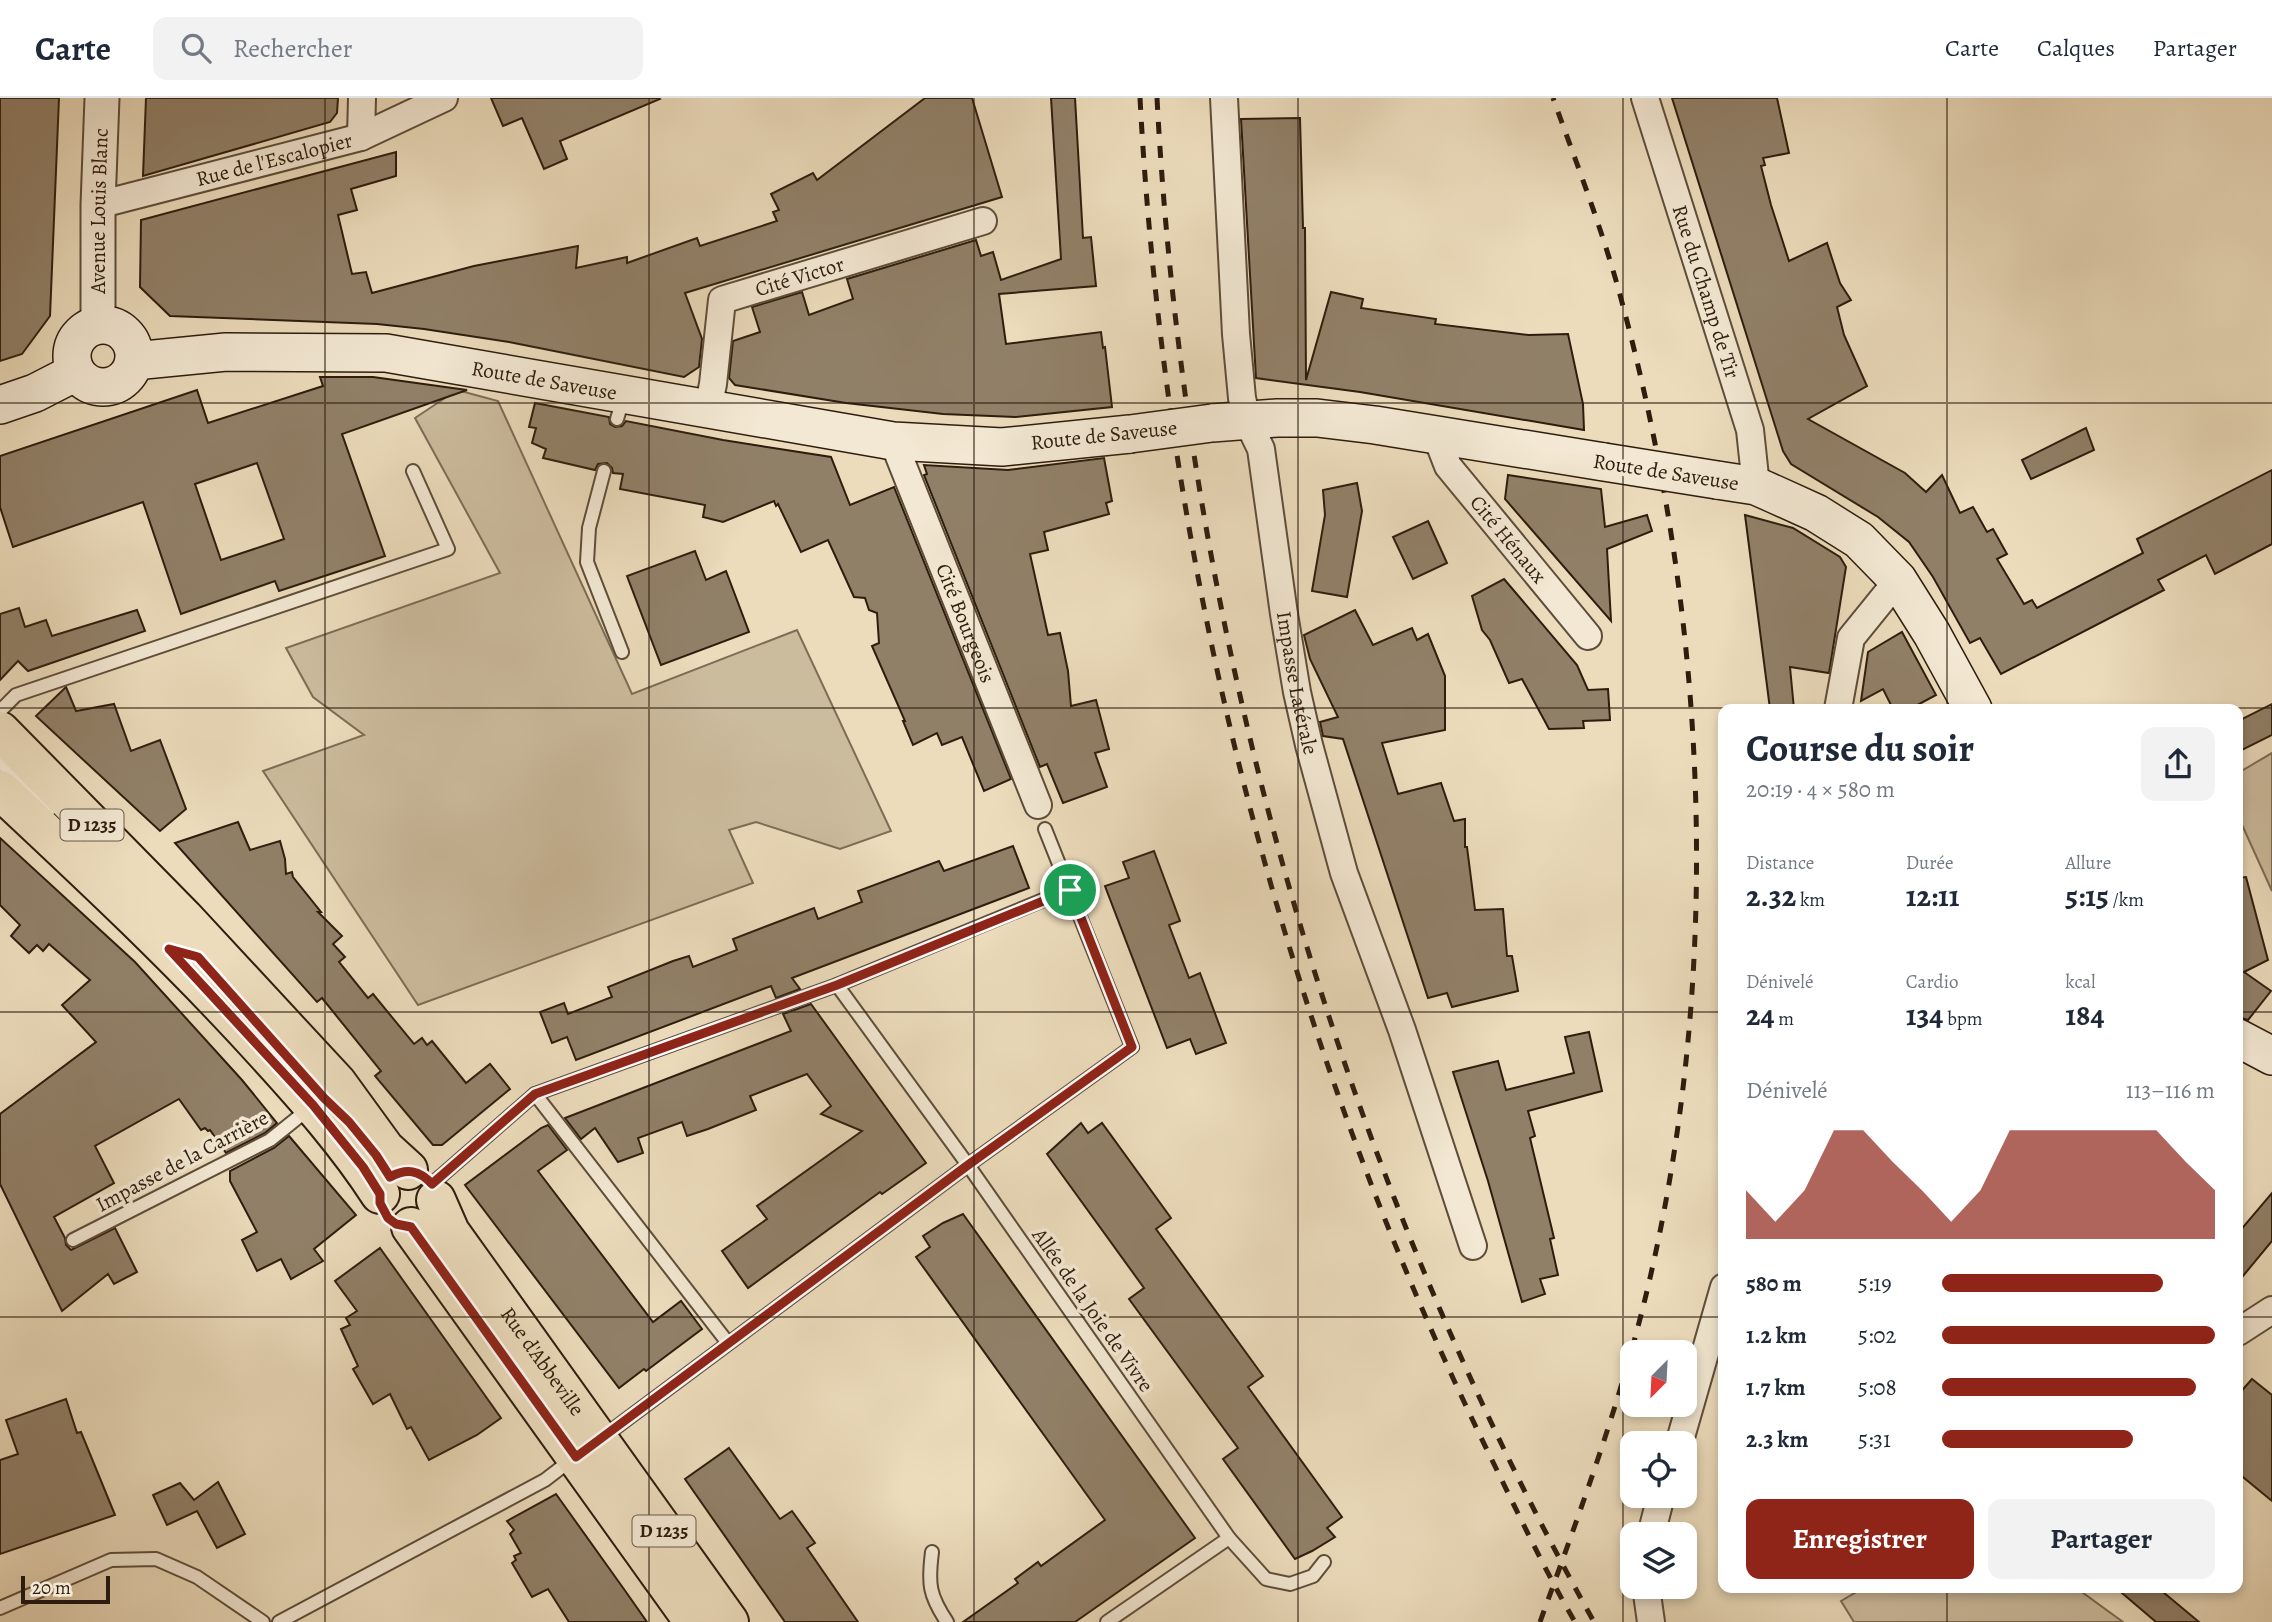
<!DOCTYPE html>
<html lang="fr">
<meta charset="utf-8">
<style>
:root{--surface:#fff;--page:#f2f2f3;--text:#1f2937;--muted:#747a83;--line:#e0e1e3;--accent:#8f2418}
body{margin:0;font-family:Alegreya,serif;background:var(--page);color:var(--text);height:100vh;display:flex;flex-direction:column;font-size:26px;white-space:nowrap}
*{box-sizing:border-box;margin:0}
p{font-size:23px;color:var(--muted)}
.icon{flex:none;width:38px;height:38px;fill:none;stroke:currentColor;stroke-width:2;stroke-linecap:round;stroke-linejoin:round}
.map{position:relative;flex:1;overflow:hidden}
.drawer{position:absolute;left:1718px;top:606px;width:525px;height:889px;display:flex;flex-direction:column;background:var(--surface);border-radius:14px;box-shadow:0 4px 10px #0003}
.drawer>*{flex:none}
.needle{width:46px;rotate:204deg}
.buttons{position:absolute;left:1620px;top:1242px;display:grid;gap:14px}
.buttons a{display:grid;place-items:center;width:77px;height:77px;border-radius:14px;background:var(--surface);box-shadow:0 4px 10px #0003;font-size:35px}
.scale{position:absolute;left:21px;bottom:18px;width:89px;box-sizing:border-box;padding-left:7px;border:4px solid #2e1d0e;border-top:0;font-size:19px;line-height:24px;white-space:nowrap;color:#2e1d0e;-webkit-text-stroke:5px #f3e8d3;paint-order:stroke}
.pin{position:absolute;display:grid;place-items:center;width:60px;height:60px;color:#fff;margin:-30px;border:4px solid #fff;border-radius:50%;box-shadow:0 2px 7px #0007}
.round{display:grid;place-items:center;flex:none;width:74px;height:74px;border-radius:14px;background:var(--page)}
.headline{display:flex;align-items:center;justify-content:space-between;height:119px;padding:0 28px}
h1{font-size:38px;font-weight:600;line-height:52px}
.figures{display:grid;grid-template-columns:repeat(3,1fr);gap:10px;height:119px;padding:7px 28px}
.figures div{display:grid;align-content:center}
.figures b{font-size:30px;font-weight:600}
.figures small{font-size:19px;font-weight:400}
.figures p{font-size:19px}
.chart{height:196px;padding:14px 28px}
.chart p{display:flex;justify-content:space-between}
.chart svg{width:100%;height:126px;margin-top:7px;fill:var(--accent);opacity:.7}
.button{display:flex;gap:14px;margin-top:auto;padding:14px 28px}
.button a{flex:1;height:80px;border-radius:14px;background:var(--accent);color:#fff;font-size:28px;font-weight:600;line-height:80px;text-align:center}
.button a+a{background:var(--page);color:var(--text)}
ul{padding:0 28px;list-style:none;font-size:23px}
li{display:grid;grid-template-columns:112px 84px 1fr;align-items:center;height:52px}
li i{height:18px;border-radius:9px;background:var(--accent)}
header{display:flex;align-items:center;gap:42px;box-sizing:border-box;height:98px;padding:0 35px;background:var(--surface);border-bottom:2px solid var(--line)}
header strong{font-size:33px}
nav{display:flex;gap:38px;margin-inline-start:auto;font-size:24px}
.search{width:490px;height:63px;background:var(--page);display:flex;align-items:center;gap:18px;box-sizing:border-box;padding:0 24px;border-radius:14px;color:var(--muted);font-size:26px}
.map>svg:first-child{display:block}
</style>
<header>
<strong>Carte</strong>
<div class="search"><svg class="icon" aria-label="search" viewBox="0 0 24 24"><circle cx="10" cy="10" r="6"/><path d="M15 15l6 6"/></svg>Rechercher</div>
<nav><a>Carte</a><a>Calques</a><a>Partager</a></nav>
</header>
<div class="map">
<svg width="2272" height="1524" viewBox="0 0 2272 1524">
<rect width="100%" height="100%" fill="#ecdcbc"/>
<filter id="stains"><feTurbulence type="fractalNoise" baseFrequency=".00286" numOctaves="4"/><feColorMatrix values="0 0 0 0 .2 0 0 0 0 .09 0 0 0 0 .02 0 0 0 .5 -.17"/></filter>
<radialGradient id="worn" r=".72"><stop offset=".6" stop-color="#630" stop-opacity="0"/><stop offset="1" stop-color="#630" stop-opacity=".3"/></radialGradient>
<g fill="#ccbc9e" stroke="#7d6c56" stroke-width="2">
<path d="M457 292 498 303 632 596 797 532 891 733 840 751 756 724 729 732 753 785 418 907 263 673 364 637 313 599 286 550 500 475 415 320Z"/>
<path d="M2272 655V793L2238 718V675Z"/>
<path d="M1865 1489H2075L2123 1524H1854L1841 1503Z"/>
</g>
<g fill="#918068" stroke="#2e1d0e" stroke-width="2" fill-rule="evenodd">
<path d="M0 0H59L50 218 22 256 0 263Z"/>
<path d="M146 0H338L337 15 330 24 143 78Z"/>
<path d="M491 0H659L660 1 560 43 567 61 544 71 522 20 503 28Z"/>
<path d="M925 0H972L1002 99 685 195 702 241 699 269 684 279 509 244 424 231 377 226 170 218 140 189 141 122 396 54V78L351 91 357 112 338 117 352 176 366 174 372 195 474 168 578 148 576 170 627 159V165L697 140 700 148 777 123 773 114 779 112 771 96 813 75 817 82Z"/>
<path d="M1051 0H1075L1083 140 1091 139 1096 188 999 196 1006 246 1101 234 1103 250 1105 249 1112 309 1015 319 943 316 846 305 735 287 729 280 733 243 760 234 752 209 802 194 809 217 853 201 847 181 976 142 981 158 993 154 1001 182 1061 161Z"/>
<path d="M1672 0H1777L1789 55 1763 60 1765 67 1761 68 1771 107 1789 163 1827 145 1840 185 1851 202 1837 209 1844 237 1867 288 1808 321 1905 375 1926 394 1942 377 1960 415 1973 409 1987 434 1993 431 2007 456 1997 461 2024 506 2032 502 2037 510 2143 455 2137 441 2272 372V446L2215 476 2206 457 2158 482 2164 492 2001 576 1980 540 1970 545 1933 479 1909 444 1878 419 1791 366 1783 353Z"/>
<path d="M1300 20 1303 130H1305L1306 282 1331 194 1363 201 1361 210 1436 221 1435 226 1529 237 1568 236 1583 306 1584 332 1360 294 1256 280 1241 21Z"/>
<path d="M320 279H373L467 292 342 336 385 458 279 493 275 483 181 516 143 404 13 449 0 409V358L197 292 208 325 323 288ZM257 365 284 441 221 462 195 386Z"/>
<path d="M535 305 609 319 610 326 615 329 622 328 626 323 723 342 831 359 850 407 894 389 1011 681 984 693 962 639 942 647 937 635 913 647 903 623H905L872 548 879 545 877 515 869 512 865 500 854 499 828 442 801 454 778 406 776 408 774 403 723 424 703 419 705 407 620 391 623 376 613 375 612 370 607 365 598 366 595 372 543 360 546 351 532 345 536 330 529 329Z"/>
<path d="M2086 330 2094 352 2031 381 2022 362Z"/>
<path d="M1104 360 1112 403 1106 405 1109 416 1044 434 1048 452 1030 456 1048 537 1060 535 1068 573 1071 608 1096 602 1109 651 1095 655 1107 689 1063 705 1047 666 1040 669 924 377 927 376 924 367 1008 372Z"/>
<path d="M1508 377 1601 391 1605 429 1647 417 1652 433 1607 451 1611 523 1505 401Z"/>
<path d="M1357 385 1362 413 1347 499 1312 493 1325 417 1323 392Z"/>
<path d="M1745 417 1793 430 1840 459 1846 469 1829 575 1790 569 1794 611H1770Z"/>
<path d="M1428 423 1447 465 1413 481 1393 439Z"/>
<path d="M695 453 706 482 726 473 749 534 661 567 627 478Z"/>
<path d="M1504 481 1577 567 1588 592 1608 591 1610 622 1583 623 1584 630 1549 631 1522 581 1509 585 1490 542 1482 532 1472 498Z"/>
<path d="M19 510 25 529 46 522 52 538 137 512 145 533 28 573 18 563 0 582V516Z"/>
<path d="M1355 512 1373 547 1412 530 1417 542 1428 536 1445 578V632L1382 645 1398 696 1441 685 1454 723 1465 721V749H1467L1475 812 1503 811 1507 858H1512L1518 893 1452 909 1447 895 1428 900 1343 641 1323 638 1320 624 1338 619 1310 561 1304 537Z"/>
<path d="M1902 534 1936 597 1910 611H1893L1883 591 1861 603 1868 554Z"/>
<path d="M66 589 76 613 114 606 131 653 160 642 186 711 160 733 36 618Z"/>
<path d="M2272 606V637L2238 654V623Z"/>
<path d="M238 724 250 752 280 743 285 761 286 776 292 774 293 779 321 814H318L342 838 333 846 345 859 339 864 368 900 373 896 414 946 422 940 427 947 432 943 466 985 490 966 510 991 442 1047H433L375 978 381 973 322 900 317 904 175 745Z"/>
<path d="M0 740 135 864 242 982 277 1025 265 1035 226 1055 210 1032 208 1033 205 1030 201 1032 179 1001 95 1048 114 1085 54 1119 65 1140 66 1147 71 1152 115 1130 137 1174 114 1186 108 1176 62 1213 0 1086V1016L96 944 62 907 90 882 49 846 43 853 37 847 29 855 11 838 20 827 0 807Z"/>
<path d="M1013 748 1029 790 792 880 800 891 776 900 771 888 576 962 567 939 552 945 540 914 564 905 568 916 612 899 608 889 673 863 689 858 693 869 737 852 733 841 814 810 818 821 862 804 858 793 939 763 944 773Z"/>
<path d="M1154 753 1180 823 1169 827 1189 880 1200 875 1226 945 1196 956 1190 941 1167 950 1105 788 1129 780 1123 764Z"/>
<path d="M2246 779 2268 862 2244 874 2271 893 2248 922 2238 919V780Z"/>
<path d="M811 906 926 1065 882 1096 880 1094 748 1190 722 1153 767 1121 757 1108 862 1033 821 1016 831 1008 807 976 750 998 756 1012 708 1031 687 1038 682 1024 638 1040 643 1055 618 1064 595 1030 581 1041 565 1020 791 933 783 916Z"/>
<path d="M1589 934 1602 993 1528 1013 1535 1038 1530 1040 1554 1140 1550 1141 1558 1177 1540 1181 1545 1196 1522 1204 1488 1083 1453 974 1498 963 1506 992 1574 975 1565 939Z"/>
<path d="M1081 1025 1088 1035 1102 1025 1171 1120 1156 1131 1263 1278 1248 1289 1342 1419 1327 1430 1335 1439 1312 1453 1295 1461 1223 1361 1238 1350 1129 1201 1144 1190 1047 1056Z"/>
<path d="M548 1027 567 1052 538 1073 653 1224 681 1203 702 1231 646 1273 644 1271 619 1290 465 1087 541 1030Z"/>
<path d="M289 1038 356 1117 314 1151 323 1163 291 1181 281 1161 257 1173 242 1142 257 1134 230 1083V1073L274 1050Z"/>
<path d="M2272 1095V1143L2238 1184V1135Z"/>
<path d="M963 1116 1195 1440 1075 1524H963L1018 1485 1015 1481 1038 1464 1041 1468 1105 1422 916 1159 930 1149 923 1138 943 1125Z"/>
<path d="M380 1150 501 1320 477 1337 429 1362 411 1329 407 1331 390 1296 373 1306 353 1271 358 1268 341 1231 350 1227 346 1220 357 1213 335 1183Z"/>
<path d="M2252 1281 2272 1297V1403L2238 1375V1297Z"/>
<path d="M66 1301 77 1335 81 1334 115 1417 0 1456V1362L18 1356 6 1322Z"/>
<path d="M729 1350 780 1421 792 1413 815 1445 807 1450 858 1524H785L685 1381Z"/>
<path d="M218 1384 245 1436 217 1450 197 1413 167 1427 153 1397 180 1385 194 1402Z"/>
<path d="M556 1396 626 1494 647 1524H569L548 1491 532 1499 512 1465 516 1462 514 1458 521 1455 510 1436 514 1432 507 1423Z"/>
<path d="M2115 1489H2157L2199 1524H2156Z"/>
</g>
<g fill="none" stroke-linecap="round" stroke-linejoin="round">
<defs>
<g id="service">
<path d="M617 321 623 301"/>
<path d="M604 373 589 430 587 464 622 554"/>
<path d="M0 613 16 597 448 451 413 373"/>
<path d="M0 664 49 712"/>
<path d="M837 887 968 1067 1229 1440 1107 1524"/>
<path d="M535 996 728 1245"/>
<path d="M432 1086 535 996 837 887 1070 791"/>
<path d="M73 1142 270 1042 311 1009"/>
<path d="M603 1339 968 1067 1132 949 1045 731"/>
<path d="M1229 1440 1266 1481 1290 1486 1313 1478 1324 1464"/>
<path d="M932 1454C928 1486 929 1497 947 1524"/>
<path d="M0 1510 111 1462 156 1461 197 1479 263 1524"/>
<path d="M279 1524 545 1382 571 1362"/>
</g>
<g id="minor">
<path id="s1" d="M1224 0 1236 236 1242 300 1247 322 1261 351 1284 516 1297 594 1309 647 1344 775 1402 932 1473 1148"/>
<path id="s2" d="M1645 0 1750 332 1756 388"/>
<path d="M361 39 362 0"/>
<path id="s3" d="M98 107 361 39 444 0"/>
<path id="s4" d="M708 311 713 286 722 202 983 123"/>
<path id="s5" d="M1436 337 1448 368 1588 538"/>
<path id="s6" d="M893 343 1038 707"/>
<path d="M1838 611 1851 540 1898 482"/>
<path d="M2238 1234 2272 1212"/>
<path d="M1679 1346 1724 1189"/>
<path d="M1651 1437 1661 1398"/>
<path d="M1646 1489 1651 1524"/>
</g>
<g id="tertiary">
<path id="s7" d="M98 227V107L102 0"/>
</g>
<g id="secondary">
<circle cx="103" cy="258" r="31"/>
<path id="s8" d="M134 263 226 254 386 255 893 343 1002 349 1130 336"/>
<path d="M0 307 35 295 76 274"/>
<path d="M1212 325 1277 320H1317L1375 327 1604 364"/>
<path d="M1717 382 1756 388 1774 396 1816 415 1859 442 1898 482 1932 536 1973 611"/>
<path d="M2238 940 2272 958"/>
</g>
<g id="primary">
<path d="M0 633 184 820 337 985 385 1051 408 1072"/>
<path d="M0 692C91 777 182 862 266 955 307 1000 347 1045 380 1096"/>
<path id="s9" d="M436 1102 450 1134 729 1524"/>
<path d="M411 1129 694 1524"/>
</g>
</defs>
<use href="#service" stroke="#5e4d3a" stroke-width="16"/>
<use href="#minor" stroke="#5e4d3a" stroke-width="30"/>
<use href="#tertiary" stroke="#5e4d3a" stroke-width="37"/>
<use href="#secondary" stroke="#2e1d0e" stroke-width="40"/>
<use href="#primary" stroke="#2e1d0e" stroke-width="42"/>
<use href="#service" stroke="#f3e8d3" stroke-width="12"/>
<use href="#minor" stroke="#f3e8d3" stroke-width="26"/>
<use href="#tertiary" stroke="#f3e8d3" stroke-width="33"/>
<use href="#secondary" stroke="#f3e8d3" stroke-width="37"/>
<use href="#primary" stroke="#ecdcbc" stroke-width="38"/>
<g stroke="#2e1d0e" stroke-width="5" stroke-dasharray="12 12" stroke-linecap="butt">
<path d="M1140 0C1165 470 1283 937 1491 1360 1518 1415 1544 1471 1575 1524"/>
<path d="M1157 0C1185 532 1334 1058 1594 1524"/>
<path d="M1540 1524C1581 1411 1623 1298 1650 1180 1725 854 1706 506 1617 186 1599 123 1575 61 1553 0"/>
</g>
<defs>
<g id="secondary-bridge">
<path d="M1130 336 1212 325"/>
<path d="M1604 364 1717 382"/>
</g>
</defs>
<use href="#secondary-bridge" stroke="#2e1d0e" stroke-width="40" stroke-linecap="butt"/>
<use href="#secondary-bridge" stroke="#f3e8d3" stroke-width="37"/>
</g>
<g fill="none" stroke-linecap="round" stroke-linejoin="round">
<defs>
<path id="route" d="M1070 792 1132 949 968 1067 576 1359 411 1129 396 1126 388 1120 380 1105V1096L363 1069 313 1007 169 851 198 859 324 1000 349 1024 376 1057 390 1079C407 1070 419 1072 432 1086L535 996 837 887Z"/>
</defs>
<use href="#route" stroke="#fff" stroke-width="14"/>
<use href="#route" stroke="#8f2418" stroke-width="9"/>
</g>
<path fill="none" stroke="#2e1d0e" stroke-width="2" stroke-opacity="0.55" d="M325 0V1524M649 0V1524M974 0V1524M1298 0V1524M1623 0V1524M1947 0V611M0 305H2272M0 610H2272M0 914H1724M2238 914H2272M0 1219H1724M2238 1219H2272M1947 1489V1524"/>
<g text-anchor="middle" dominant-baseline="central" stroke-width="7" stroke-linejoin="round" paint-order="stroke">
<g fill="#f3e8d3" stroke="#695a49" stroke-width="2">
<rect x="60.5" y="711.5" width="63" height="31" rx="5"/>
<rect x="632.5" y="1417.5" width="63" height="31" rx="5"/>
</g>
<g font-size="19" font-weight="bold" fill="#2e1d0e">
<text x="92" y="727">D 1235</text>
<text x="664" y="1433">D 1235</text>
</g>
<g font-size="21" fill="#2e1d0e" stroke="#f3e8d3">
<text stroke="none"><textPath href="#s3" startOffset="182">Rue de l'Escalopier</textPath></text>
<text stroke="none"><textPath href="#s7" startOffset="114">Avenue Louis Blanc</textPath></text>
<text stroke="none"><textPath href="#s4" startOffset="191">Cité Victor</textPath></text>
<text stroke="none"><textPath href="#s2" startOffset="203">Rue du Champ de Tir</textPath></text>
<text stroke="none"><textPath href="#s8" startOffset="413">Route de Saveuse</textPath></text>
<text transform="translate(1104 337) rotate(-6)">Route de Saveuse</text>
<text transform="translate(1666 374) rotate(9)">Route de Saveuse</text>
<text stroke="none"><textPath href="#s5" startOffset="128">Cité Hénaux</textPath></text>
<text stroke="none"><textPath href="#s6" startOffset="196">Cité Bourgeois</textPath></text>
<text stroke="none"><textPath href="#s1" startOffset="592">Impasse Latérale</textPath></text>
<text transform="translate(182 1063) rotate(-28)">Impasse de la Carrière</text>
<text transform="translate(1093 1212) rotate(55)">Allée de la Joie de Vivre</text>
<text stroke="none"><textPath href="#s9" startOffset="194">Rue d'Abbeville</textPath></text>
</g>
</g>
<rect width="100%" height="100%" filter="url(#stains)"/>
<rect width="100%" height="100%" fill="url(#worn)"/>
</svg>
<div class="buttons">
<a><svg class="needle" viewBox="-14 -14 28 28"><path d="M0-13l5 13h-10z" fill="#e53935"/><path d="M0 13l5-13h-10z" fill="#747a83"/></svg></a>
<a><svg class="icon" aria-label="locate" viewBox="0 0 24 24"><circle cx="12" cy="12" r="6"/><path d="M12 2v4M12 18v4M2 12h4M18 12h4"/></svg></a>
<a><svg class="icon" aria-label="layers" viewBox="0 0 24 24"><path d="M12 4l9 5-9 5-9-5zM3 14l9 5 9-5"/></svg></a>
</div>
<div class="scale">20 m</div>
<div class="pin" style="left:1070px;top:792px;background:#1e9e55"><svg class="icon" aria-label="arrive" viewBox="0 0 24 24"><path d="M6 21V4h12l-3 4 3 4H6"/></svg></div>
<section class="drawer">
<div class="headline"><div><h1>Course du soir</h1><p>20:19 · 4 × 580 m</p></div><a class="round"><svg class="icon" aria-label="share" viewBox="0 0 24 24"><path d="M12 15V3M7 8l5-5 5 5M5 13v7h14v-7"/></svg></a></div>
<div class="figures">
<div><p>Distance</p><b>2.32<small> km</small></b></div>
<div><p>Durée</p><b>12:11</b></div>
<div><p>Allure</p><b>5:15<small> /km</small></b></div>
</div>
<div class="figures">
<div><p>Dénivelé</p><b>24<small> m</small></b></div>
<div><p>Cardio</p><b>134<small> bpm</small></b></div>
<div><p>kcal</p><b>184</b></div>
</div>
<div class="chart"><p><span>Dénivelé</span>113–116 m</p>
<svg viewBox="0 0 160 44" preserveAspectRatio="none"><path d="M0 44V27L10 38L20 27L30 6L40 6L50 17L60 27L70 38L80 27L90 6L100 6L110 6L120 6L130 6L140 6L150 17L160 27V44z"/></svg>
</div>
<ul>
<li><b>580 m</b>5:19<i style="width:81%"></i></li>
<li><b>1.2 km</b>5:02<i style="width:100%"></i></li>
<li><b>1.7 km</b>5:08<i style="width:93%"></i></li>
<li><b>2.3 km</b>5:31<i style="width:70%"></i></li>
</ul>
<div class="button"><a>Enregistrer</a><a>Partager</a></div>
</section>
</div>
